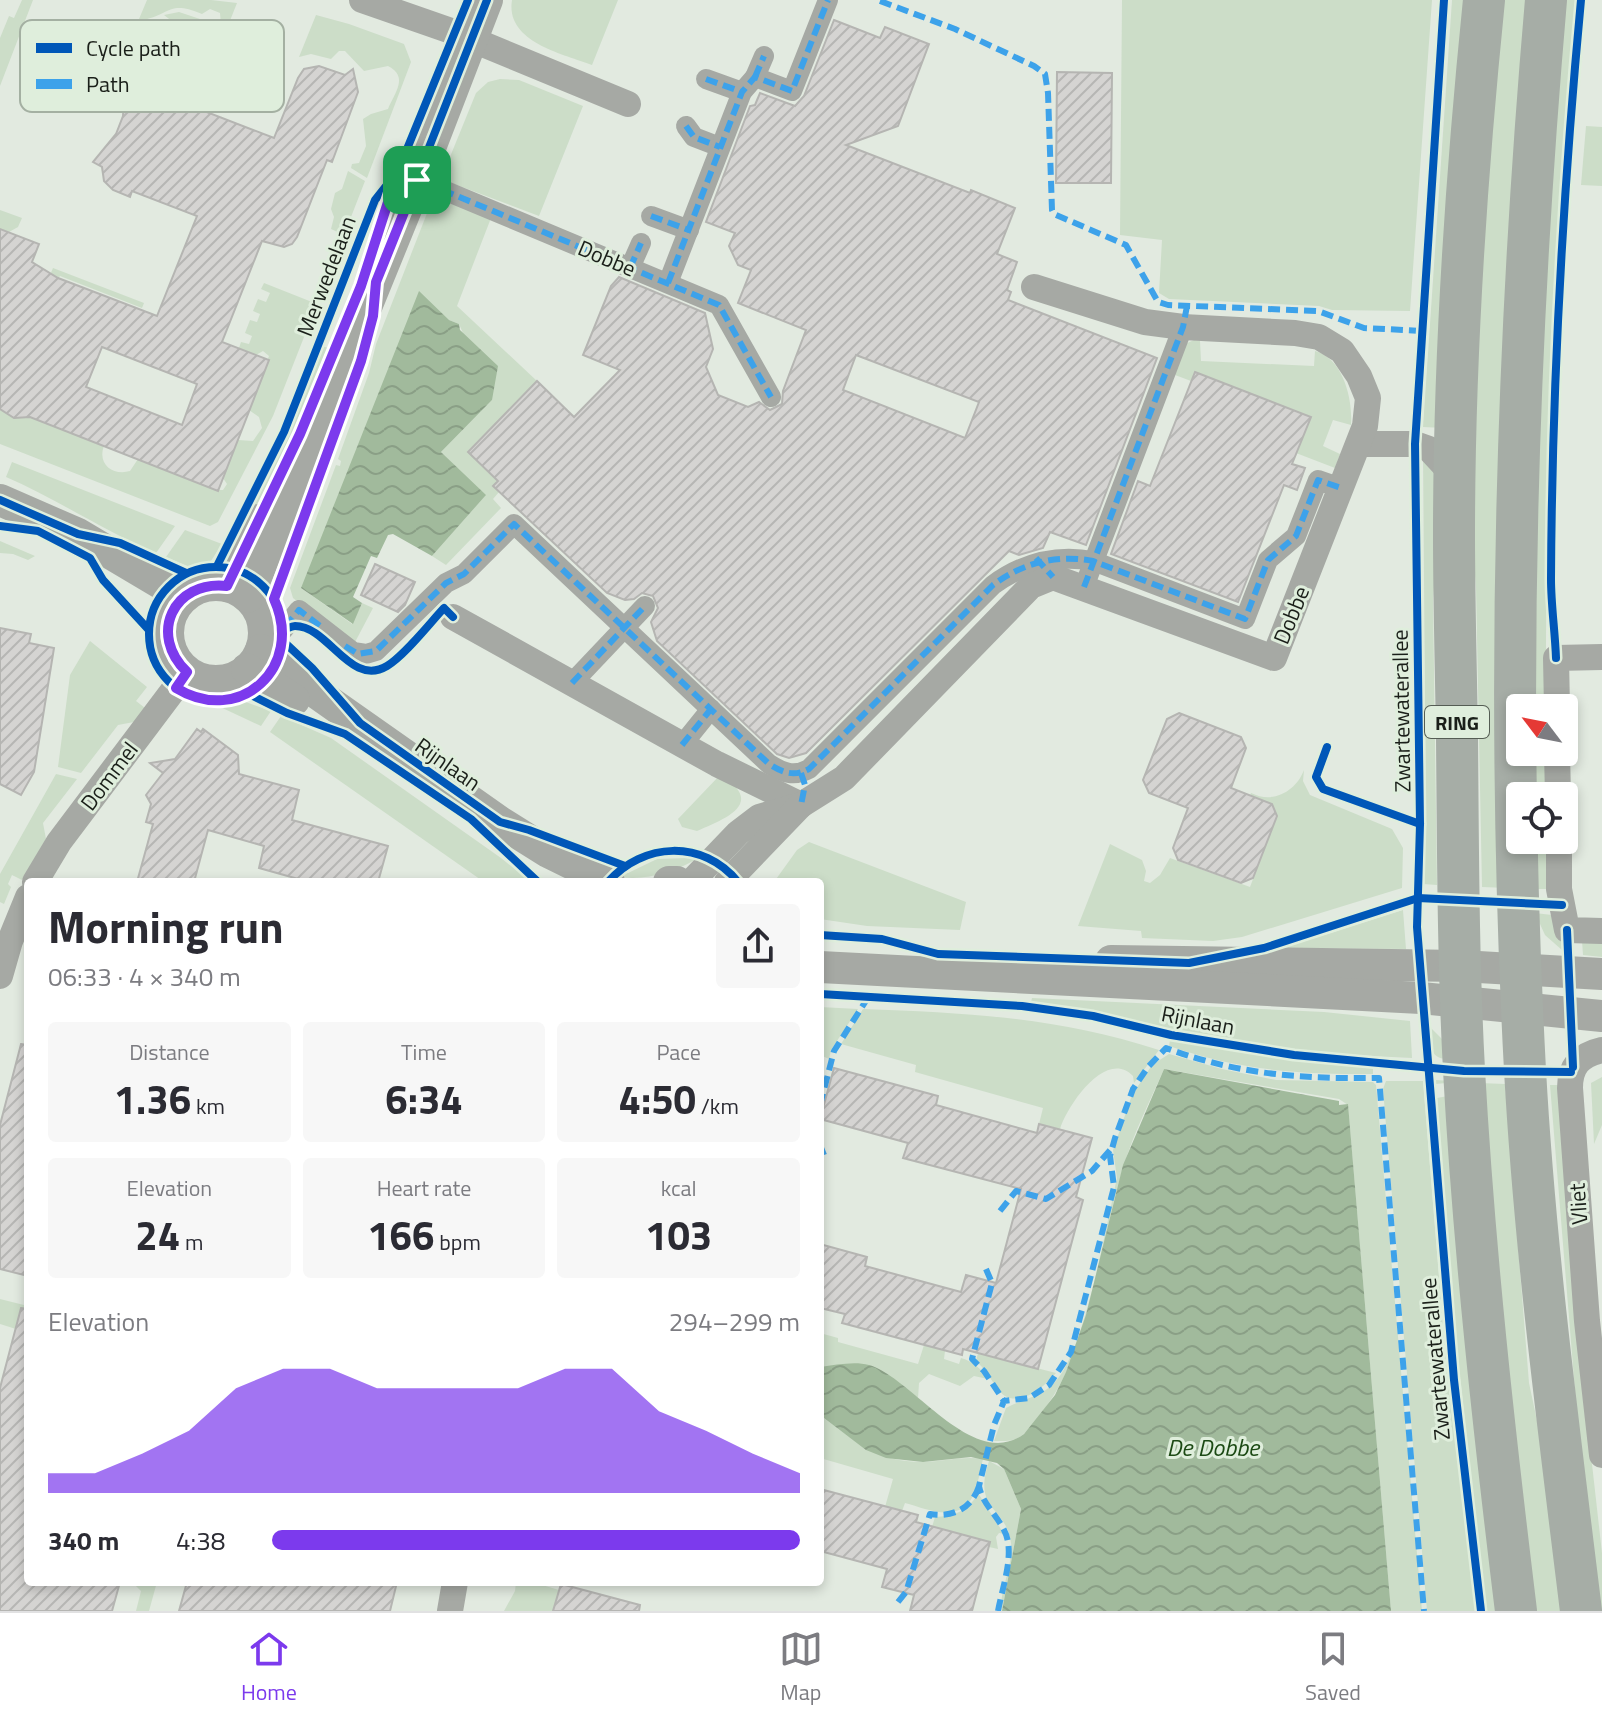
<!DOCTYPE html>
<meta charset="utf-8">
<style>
:root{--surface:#fff;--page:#f7f7f7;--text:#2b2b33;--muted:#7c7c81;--line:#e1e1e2;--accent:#7c3aed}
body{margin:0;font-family:"Titillium Web",sans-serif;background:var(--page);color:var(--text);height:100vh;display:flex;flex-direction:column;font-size:30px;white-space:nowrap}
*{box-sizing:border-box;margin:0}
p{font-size:26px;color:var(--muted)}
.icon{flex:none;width:44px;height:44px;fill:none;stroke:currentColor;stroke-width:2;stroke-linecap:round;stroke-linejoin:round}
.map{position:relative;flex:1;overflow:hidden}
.panel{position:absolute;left:24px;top:878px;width:800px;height:708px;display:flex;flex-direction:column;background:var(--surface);border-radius:8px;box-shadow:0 4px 12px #0003}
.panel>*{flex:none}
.needle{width:52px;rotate:302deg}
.fabs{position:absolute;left:1506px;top:694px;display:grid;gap:16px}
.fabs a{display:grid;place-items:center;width:72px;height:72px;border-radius:8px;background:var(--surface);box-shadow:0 4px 12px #0003;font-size:40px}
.pin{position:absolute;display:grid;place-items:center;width:68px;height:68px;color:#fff;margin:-34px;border-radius:16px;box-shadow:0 4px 12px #0006}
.round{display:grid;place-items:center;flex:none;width:84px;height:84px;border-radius:8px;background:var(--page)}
.overview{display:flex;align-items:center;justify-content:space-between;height:136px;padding:0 24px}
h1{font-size:44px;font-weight:700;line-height:60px}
.stats{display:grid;grid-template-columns:repeat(3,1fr);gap:12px;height:136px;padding:8px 24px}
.stats div{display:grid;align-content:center;border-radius:8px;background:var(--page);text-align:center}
.stats b{font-size:40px;font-weight:700}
.stats small{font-size:22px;font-weight:400}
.stats p{font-size:22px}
.chart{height:224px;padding:16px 24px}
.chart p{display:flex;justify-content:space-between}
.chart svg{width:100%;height:144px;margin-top:8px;fill:var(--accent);opacity:.7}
ul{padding:0 24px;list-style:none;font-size:26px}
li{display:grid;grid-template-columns:128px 96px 1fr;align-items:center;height:60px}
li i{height:20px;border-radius:10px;background:var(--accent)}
.tabs{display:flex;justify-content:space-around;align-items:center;height:112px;border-top:2px solid var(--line);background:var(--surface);font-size:22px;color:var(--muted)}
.tabs a{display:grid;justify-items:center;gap:4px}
.tabs .current{color:var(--accent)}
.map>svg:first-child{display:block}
</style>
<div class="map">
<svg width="1602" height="1611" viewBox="0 0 1602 1611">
<defs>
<pattern id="water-waves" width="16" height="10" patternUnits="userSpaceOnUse" patternTransform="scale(2)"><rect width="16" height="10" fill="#a1ba9c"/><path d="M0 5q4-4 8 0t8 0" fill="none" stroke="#8a9f86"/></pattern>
<pattern id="building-hatch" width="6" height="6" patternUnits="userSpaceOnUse" patternTransform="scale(2)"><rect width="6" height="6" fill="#d5d4d2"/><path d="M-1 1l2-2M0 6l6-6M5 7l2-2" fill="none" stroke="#b6b6b4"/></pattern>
</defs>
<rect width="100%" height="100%" fill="#e2eae0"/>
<g fill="#ccddc8">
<path d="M22 0H33L0 86V38L9 16 14 18Z"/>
<path d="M147 0H211L237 3 206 81 201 79C210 57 200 47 180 39L178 26 164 15 179 12 200 19 204 29 212 31 221 24 220 13 210 9 202 14C169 0 171 14 143 20L139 19Z"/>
<path d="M512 0H618L592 65C563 54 505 42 512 0Z"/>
<path d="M1122 0H1432L1410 311 1332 310 1319 306 1169 299 1159 293 1162 240 1120 235Z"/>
<path d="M1452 0H1469L1444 428 1423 427Z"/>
<path d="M1496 0H1533L1507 888 1482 887 1476 587 1468 483Z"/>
<path d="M1559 0H1575C1556 236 1545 471 1546 708H1530L1529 551Z"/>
<path d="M316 15 349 24 404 44 411 62 367 178 351 168 352 164 359 163 366 146 363 119 371 114 388 109C395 92 409 77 388 66L364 71 345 51H339L331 59 311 54 299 57Z"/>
<path d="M500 79 519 80 583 106 539 216 441 179 476 93 488 82Z"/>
<path d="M1586 126 1602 127V186L1581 185Z"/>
<path d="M348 171 365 181 344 235 331 229 334 217 331 209 335 193 342 189Z"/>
<path d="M441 199 491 218 457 306 537 381 468 451 498 481 493 486 499 492 493 499 501 508 446 565 432 556 485 496 441 452 492 400 459 324 449 320 301 588 352 624 362 603 373 608 353 646 293 598 290 588 336 465 340 466 341 461 338 459 369 373 376 344 431 203Z"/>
<path d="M0 210 22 218 18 227 9 232 0 229Z"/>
<path d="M53 268 144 303 142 308 60 276 36 308Z"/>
<path d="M264 283 317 304 273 416 218 522 210 526 0 444V393L10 415 20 413 104 446C97 464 113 476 130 471L138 459 218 490H223L227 484 223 478 238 440 253 441 262 428 259 417 249 410 269 356 263 351 256 355 239 348 241 342 249 344 252 336 245 333 250 320 257 322 260 314 253 311 258 299 266 302 270 293 261 289Z"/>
<path d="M1194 340 1200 341 1201 361 1314 366 1315 351C1343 358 1353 399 1351 425L1333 420 1323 446 1340 454 1335 468 1296 453 1310 417 1195 372 1191 381 1175 375 1185 344Z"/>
<path d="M322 346 331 349 300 418 242 538 235 535 294 420Z"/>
<path d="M1423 454 1442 480 1433 599 1437 885 1423 884 1426 827Z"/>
<path d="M12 462 175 526 156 553C104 531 57 499 6 477Z"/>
<path d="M185 530 222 544 209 564 190 567 166 557Z"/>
<path d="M0 541 35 556 28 560 13 554 0 553Z"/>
<path d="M90 641 147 687 136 701 145 708 134 722 118 725 81 773 58 767 70 675Z"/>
<path d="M243 701 271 711 261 726 216 705Z"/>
<path d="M281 716 331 738 501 858 531 882H484L270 732Z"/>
<path d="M1530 752H1546L1547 796H1531Z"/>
<path d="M1304 770 1303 781 1310 795 1392 829 1403 848 1402 888 1242 937 1213 941 1142 938 1141 931 1078 926 1110 844 1142 860 1146 871 1144 881 1150 883 1160 875 1170 858 1250 887 1277 816 1272 804 1250 796 1251 793C1275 805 1297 789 1304 770Z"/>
<path d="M56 774 77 779 43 823 46 839 22 880 12 875 8 884 11 887 4 904 0 902V874Z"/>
<path d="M720 775C767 803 725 819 697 831L682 827 678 819Z"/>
<path d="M1532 840H1548L1549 889H1533Z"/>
<path d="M809 842 966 902 960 930 867 926 820 919V882H774L797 850Z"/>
<path d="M687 854 694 856 696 859C676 872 644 881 621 877L620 873 625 870 628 873 657 859 686 858Z"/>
<path d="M1403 910 1406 949 1283 948Z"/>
<path d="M1535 913 1552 915 1560 929 1562 950 1545 935Z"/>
<path d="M1602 940V957L1583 955 1582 941Z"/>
<path d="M1032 998 1324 1012 1410 1021 1412 1058C1330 1055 1249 1046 1169 1029 1123 1019 1078 1008 1031 1002Z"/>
<path d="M820 1007 858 1009 831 1050 829 1059 820 1055Z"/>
<path d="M863 1009C970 1013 1055 1017 1159 1050L1134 1083 1133 1076C1106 1048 1067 1106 1060 1129L1039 1124 1043 1108 915 1072 916 1065 841 1044Z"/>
<path d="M1430 1027 1446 1043 1452 1060C1428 1059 1431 1047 1430 1027Z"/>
<path d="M1170 1040 1282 1059 1373 1067V1074C1297 1074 1242 1071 1169 1046Z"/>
<path d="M1169 1054 1222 1069 1276 1080 1373 1082 1376 1085 1422 1611H1391L1348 1105 1339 1099 1164 1069C1150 1101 1134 1132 1124 1165 1098 1246 1093 1355 1035 1421 1030 1427 1024 1435 1018 1438 1011 1442 1001 1441 994 1441L1006 1408C1023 1399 1041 1397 1055 1382 1085 1350 1106 1226 1117 1178L1113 1150 1132 1095 1152 1065Z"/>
<path d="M1602 1077V1125L1594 1144 1591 1083Z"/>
<path d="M1435 1080 1453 1081 1504 1611H1487L1483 1586 1455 1331 1437 1098 1448 1096 1447 1083 1435 1084Z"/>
<path d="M1386 1081H1423L1445 1350 1475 1611H1427L1383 1089Z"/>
<path d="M1479 1083 1505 1084 1529 1383 1550 1482 1567 1611H1529Z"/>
<path d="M1550 1085H1559L1581 1366 1602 1553V1611H1593Z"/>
<path d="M0 1299 28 1306V1321L16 1329 0 1324Z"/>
<path d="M820 1333 838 1338V1342L918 1364 924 1345 945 1351 944 1359 959 1364 961 1358C974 1362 980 1368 988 1379L974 1376 960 1386 929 1374 919 1383 918 1398C878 1367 872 1362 820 1367Z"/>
<path d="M978 1353 1056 1373C1046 1385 1023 1406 1005 1396 998 1392 986 1369 976 1361Z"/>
<path d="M820 1415C856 1442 878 1463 926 1462 946 1461 963 1456 983 1459 980 1471 978 1485 973 1496 959 1524 927 1509 905 1503L902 1511 885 1507 893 1479 820 1458Z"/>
<path d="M989 1461 1004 1469 1021 1509 1002 1611C998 1592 1014 1565 1011 1543 1006 1505 972 1512 989 1461Z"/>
<path d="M978 1493 1004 1534 999 1533 996 1537 998 1549 989 1547 990 1542 932 1527 935 1517C954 1516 969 1511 978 1493Z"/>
<path d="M126 1582H157L149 1611H136L141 1591 134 1584Z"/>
<path d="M516 1582H532L559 1590 553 1611H504L515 1591Z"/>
</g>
<g fill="url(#water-waves)">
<path d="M419 291 449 320 459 324 460 330 498 366 492 400 441 452 486 495 432 556 393 534 388 535 377 558 371 556 353 597 362 603 353 624 301 588Z"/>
<path d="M1164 1069 1339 1101V1105L1348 1104 1391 1611H1002L1021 1509 1004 1469 997 1463 971 1457 923 1462 886 1458 866 1450 820 1415V1367C836 1365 854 1361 869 1365 912 1377 973 1472 1024 1434L1055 1395 1066 1372 1086 1315 1123 1165Z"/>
</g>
<g fill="url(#building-hatch)" stroke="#b5b5b2" stroke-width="2" fill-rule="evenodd">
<path d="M834 20 880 38 885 27 929 44 898 126 846 145 970 193 971 190 1015 208 997 254 1017 262 1007 290 1011 292 1008 300 1157 358 1086 545 1050 532 1043 548 1019 555 1009 551 806 753 789 758 777 754 657 641 651 622 658 608 653 596 642 593 634 599 625 600 607 593 493 486 498 481 468 452 537 381 574 417 620 370 583 355 611 286 619 277 705 313 713 349 706 367 718 395 748 407 759 402 770 410 782 404 783 391 806 330 738 303 751 270 738 265 729 246 735 233 706 222 750 106 755 105 760 93 795 106 804 96ZM856 355 979 402 965 438 843 390Z"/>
<path d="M173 37 196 45 204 54 207 63 191 106 274 138 298 78 304 69 319 66 345 75 353 69 358 92 332 162 327 160 297 237 292 244 284 247 262 241 222 342 269 360 218 491 30 417 14 418 0 409V229L39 244 32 262 58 278 157 316 197 216 132 191 130 197 113 190 104 181 102 167 93 162 116 134 123 116 125 82 137 86 153 46 162 39ZM102 347 197 384 182 425 86 387Z"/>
<path d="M1057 72 1112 73 1111 183H1056Z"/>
<path d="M1195 372 1311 417 1292 464 1305 468 1297 490 1284 485 1238 602 1111 554 1138 481 1150 486Z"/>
<path d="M375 564 415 582 405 605 398 612 361 595Z"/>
<path d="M0 628 31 634 29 643 54 648 34 772 21 795 0 784Z"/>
<path d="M1179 713 1241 737 1246 748 1231 788 1272 804 1277 816 1253 878 1241 883 1178 860 1173 848 1188 808 1149 793 1143 780 1167 719Z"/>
<path d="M197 729 201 732 203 729 238 755 239 774 299 790 292 820 388 846 378 882H309L259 868 264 846 208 830 194 882H137L153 824 146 822 151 804 146 795 163 773 150 763 175 759Z"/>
<path d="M21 1044 28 1045V1276L0 1269V1125Z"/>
<path d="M834 1068 938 1096 936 1105 1037 1133 1039 1124 1092 1138 1076 1197 1083 1200 1038 1369 963 1349 962 1355 842 1323 845 1314 820 1308V1244L867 1257 865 1266 961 1292 966 1275 996 1283 1021 1189 903 1158 908 1143 820 1119Z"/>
<path d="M21 1308 28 1309V1582H120L112 1611H0V1388Z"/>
<path d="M820 1489 918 1515 916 1522 990 1542 972 1611H910L914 1595 882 1587 887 1569 820 1551Z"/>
<path d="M187 1582H397L390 1611H179Z"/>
<path d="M561 1584 640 1605 639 1611H553Z"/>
</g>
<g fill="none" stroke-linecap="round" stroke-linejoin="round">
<g stroke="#a6a9a4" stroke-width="20">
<path d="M755 77 764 56"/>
<path d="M706 79 742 92"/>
<path d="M686 126 694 137 720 147"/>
<path d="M398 171 719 305 771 397"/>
<path d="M651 216 689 230"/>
<path d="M630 268 641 243"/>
<path d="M668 283 742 92 755 77 792 91 828 0"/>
<path d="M1084 587 1183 327"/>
<path d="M283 630 299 610 353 652 366 654 376 651 446 583 464 574 514 524 769 764C783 773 794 777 809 769L993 585C1023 563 1056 554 1093 561L1245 619 1268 560 1296 536 1318 480 1341 488"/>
<path d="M572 683 645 606"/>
<path d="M682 745 711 709"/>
</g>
<g stroke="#a6a9a4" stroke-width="26">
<path d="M362 0 454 32"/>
<path d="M473 40 628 104"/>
<path d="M1359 444H1415L1429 449 1455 477"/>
<path d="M453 617 717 764 801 805"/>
<path d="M1557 708 1556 658 1602 657"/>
<path d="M1557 752 1558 796"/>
<path d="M1559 840V889L1567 930 1602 931"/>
<path d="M35 882 59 842 187 672"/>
<path d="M691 882 738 833 759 817 801 805"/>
<path d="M727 882 801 805 844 778 1031 586 1053 577 1274 658 1365 426 1368 398 1359 376 1342 351 1319 337 1295 333 1183 327 1145 322 1034 287"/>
<path d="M0 976 10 941 28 897"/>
<path d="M1602 1050C1580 1055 1570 1066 1570 1088L1587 1321 1602 1455"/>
<path d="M450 1611 455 1582"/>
</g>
<g stroke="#a6a9a4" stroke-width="32">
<path d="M0 500 78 534 184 597"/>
<circle cx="216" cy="633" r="48"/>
<path d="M227 586 258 520"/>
<path d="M248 597 415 187 487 0"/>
<path d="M261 650 301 682 500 822 548 852 609 882"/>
<path d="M247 669 294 700"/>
<path d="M669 882H677"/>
<path d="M1111 961 1461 966 1602 974"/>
<path d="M820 967 1421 998 1602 1016"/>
</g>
<g stroke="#a6ada6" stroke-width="42">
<path d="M1484 0C1466 177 1454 356 1454 535 1454 602 1456 670 1457 737 1458 848 1458 959 1464 1070 1474 1251 1494 1431 1516 1611"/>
<path d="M1546 0C1515 356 1506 714 1525 1070 1535 1251 1559 1431 1581 1611"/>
</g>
<g stroke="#3da2ea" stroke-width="6" stroke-dasharray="12 6" stroke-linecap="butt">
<path d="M880 1 955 29 1034 66 1045 74 1048 93 1052 210 1054 214 1126 245 1158 302 1168 305 1318 311 1364 328 1423 331"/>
<path d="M755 77 764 56"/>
<path d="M706 79 742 92"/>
<path d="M686 126 694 137 720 147"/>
<path d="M409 176 719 305 771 397"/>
<path d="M651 216 689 230"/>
<path d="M630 268 641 243"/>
<path d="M668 283 742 92 755 77 792 91 828 0"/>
<path d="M1036 558 1053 577"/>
<path d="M1084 587 1183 327 1187 306"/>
<path d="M285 627 299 610 320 626"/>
<path d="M345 646 358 654 376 651 446 583 464 574 514 524 769 764C783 773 794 777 809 769L993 585C1023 563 1056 554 1093 561L1245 619 1268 560 1296 536 1318 480 1341 488"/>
<path d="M572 683 645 606"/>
<path d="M682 745 711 709"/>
<path d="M801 773 805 785 801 805"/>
<path d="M820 1105 834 1051 869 996"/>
<path d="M820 1145 824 1155"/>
<path d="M1000 1211 1016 1191 1046 1199 1092 1171 1111 1149"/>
<path d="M986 1269 992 1283 972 1359 984 1371 1004 1401"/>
<path d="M898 1602 906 1592 930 1514C953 1518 972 1508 979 1486"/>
<path d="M998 1611C1002 1588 1016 1552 1004 1530 996 1514 982 1503 979 1486L994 1425 1004 1401 1029 1398 1049 1385 1071 1352 1114 1187 1110 1156 1115 1138 1133 1089 1148 1067 1166 1048C1239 1075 1302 1079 1379 1078L1424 1611"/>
</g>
<defs>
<g id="cycleway">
<path d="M1444 0 1415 444 1420 824 1417 927 1454 1380 1481 1611"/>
<path d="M0 500 78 534 120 543 186 573"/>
<path d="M0 526 38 531 90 558 103 580 148 629"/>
<path d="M217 566 284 432 375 200 398 171 468 0"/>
<circle cx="216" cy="634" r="67"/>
<path d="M274 599 361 361 373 316 376 282 487 0"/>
<path d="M283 630C287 629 291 626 295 626 329 626 350 688 387 666 405 655 429 624 444 608L453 617"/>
<path d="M283 641 312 668 360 723 500 822 529 830 625 866"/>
<path d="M1556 658C1555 631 1551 605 1551 579 1552 386 1563 192 1581 0"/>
<path d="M247 693 287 713 345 734 471 819 538 882"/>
<path d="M1327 747 1316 777 1323 789 1420 824"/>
<path d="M608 882C643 842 703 839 738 882"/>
<path d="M1567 930 1573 1067"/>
<path d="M820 935 882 939 938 954 1189 963 1264 948 1418 898 1562 905"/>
<path d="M820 994 1022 1006 1093 1016 1171 1035 1294 1055 1464 1071 1571 1072"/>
</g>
</defs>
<use href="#cycleway" stroke="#dfeedc" stroke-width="13"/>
<use href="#cycleway" stroke="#0057b8" stroke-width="8"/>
</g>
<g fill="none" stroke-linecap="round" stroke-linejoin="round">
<defs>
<path id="route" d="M398 171 417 180 376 282 373 316 361 361 274 599C305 667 240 727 176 688L187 672C148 635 173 580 227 586L300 434 361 286Z"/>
</defs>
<use href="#route" stroke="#fff" stroke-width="16"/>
<use href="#route" stroke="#7c3aed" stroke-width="10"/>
</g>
<g text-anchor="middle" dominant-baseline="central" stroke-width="6" stroke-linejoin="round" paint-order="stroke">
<rect fill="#dfeedc" stroke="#555d54" stroke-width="2" x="1425" y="706" width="64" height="32" rx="6"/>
<g font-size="20" font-weight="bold" fill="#1a1f19">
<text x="1457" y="722">RING</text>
</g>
<g font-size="22" fill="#1a1f19" stroke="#dfeedc">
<text transform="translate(607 258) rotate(23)">Dobbe</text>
<text transform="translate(326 276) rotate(-69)">Merwedelaan</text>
<text transform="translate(1291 615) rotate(-68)">Dobbe</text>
<text transform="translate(1401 711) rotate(-91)">Zwartewaterallee</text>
<text transform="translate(448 764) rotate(35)">Rijnlaan</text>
<text transform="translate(109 776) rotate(-53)">Dommel</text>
<text transform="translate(1198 1020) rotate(11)">Rijnlaan</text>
<text transform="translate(1578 1204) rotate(-94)">Vliet</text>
<text transform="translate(1435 1359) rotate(-95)">Zwartewaterallee</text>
</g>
<g font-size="24" font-style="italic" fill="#1c4a14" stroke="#dfeedc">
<text x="1213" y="1447">De Dobbe</text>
</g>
</g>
<rect x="20" y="20" width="264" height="92" rx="12" fill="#dfeedc" stroke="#a4b0a2" stroke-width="2"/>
<rect x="36" y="43" width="36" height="10" fill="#0057b8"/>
<rect x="36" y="79" width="36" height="10" fill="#3da2ea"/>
<g font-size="22" fill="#1a1f19">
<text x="86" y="56">Cycle path</text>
<text x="86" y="92">Path</text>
</g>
</svg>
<div class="fabs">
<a><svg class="needle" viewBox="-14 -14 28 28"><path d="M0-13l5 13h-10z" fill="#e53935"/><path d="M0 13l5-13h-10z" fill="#7c7c81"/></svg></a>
<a><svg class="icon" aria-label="locate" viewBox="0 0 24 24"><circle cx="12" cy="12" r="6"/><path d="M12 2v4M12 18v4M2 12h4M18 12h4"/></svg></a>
</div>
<div class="pin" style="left:417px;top:180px;background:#1e9e55"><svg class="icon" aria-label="arrive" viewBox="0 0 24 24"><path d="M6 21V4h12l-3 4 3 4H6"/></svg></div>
<section class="panel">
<div class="overview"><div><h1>Morning run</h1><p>06:33 · 4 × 340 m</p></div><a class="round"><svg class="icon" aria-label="share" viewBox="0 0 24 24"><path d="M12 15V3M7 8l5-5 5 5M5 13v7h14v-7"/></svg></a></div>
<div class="stats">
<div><p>Distance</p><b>1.36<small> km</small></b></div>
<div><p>Time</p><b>6:34</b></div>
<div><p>Pace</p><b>4:50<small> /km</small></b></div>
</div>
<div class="stats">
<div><p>Elevation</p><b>24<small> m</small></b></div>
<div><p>Heart rate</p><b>166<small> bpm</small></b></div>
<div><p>kcal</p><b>103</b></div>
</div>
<div class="chart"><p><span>Elevation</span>294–299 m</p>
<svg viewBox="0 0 160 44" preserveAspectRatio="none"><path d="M0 44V38L10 38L20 32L30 25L40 12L50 6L60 6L70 12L80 12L90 12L100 12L110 6L120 6L130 19L140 25L150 32L160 38V44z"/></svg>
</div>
<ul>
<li><b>340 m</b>4:38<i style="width:100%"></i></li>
</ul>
</section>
</div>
<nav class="tabs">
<a class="current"><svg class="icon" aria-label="home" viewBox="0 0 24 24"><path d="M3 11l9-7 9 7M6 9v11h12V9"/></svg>Home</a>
<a><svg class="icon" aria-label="map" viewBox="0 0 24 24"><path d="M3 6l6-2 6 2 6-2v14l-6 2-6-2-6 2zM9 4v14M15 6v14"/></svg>Map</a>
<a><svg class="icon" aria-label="saved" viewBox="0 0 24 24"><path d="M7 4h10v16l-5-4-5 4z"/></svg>Saved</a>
</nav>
